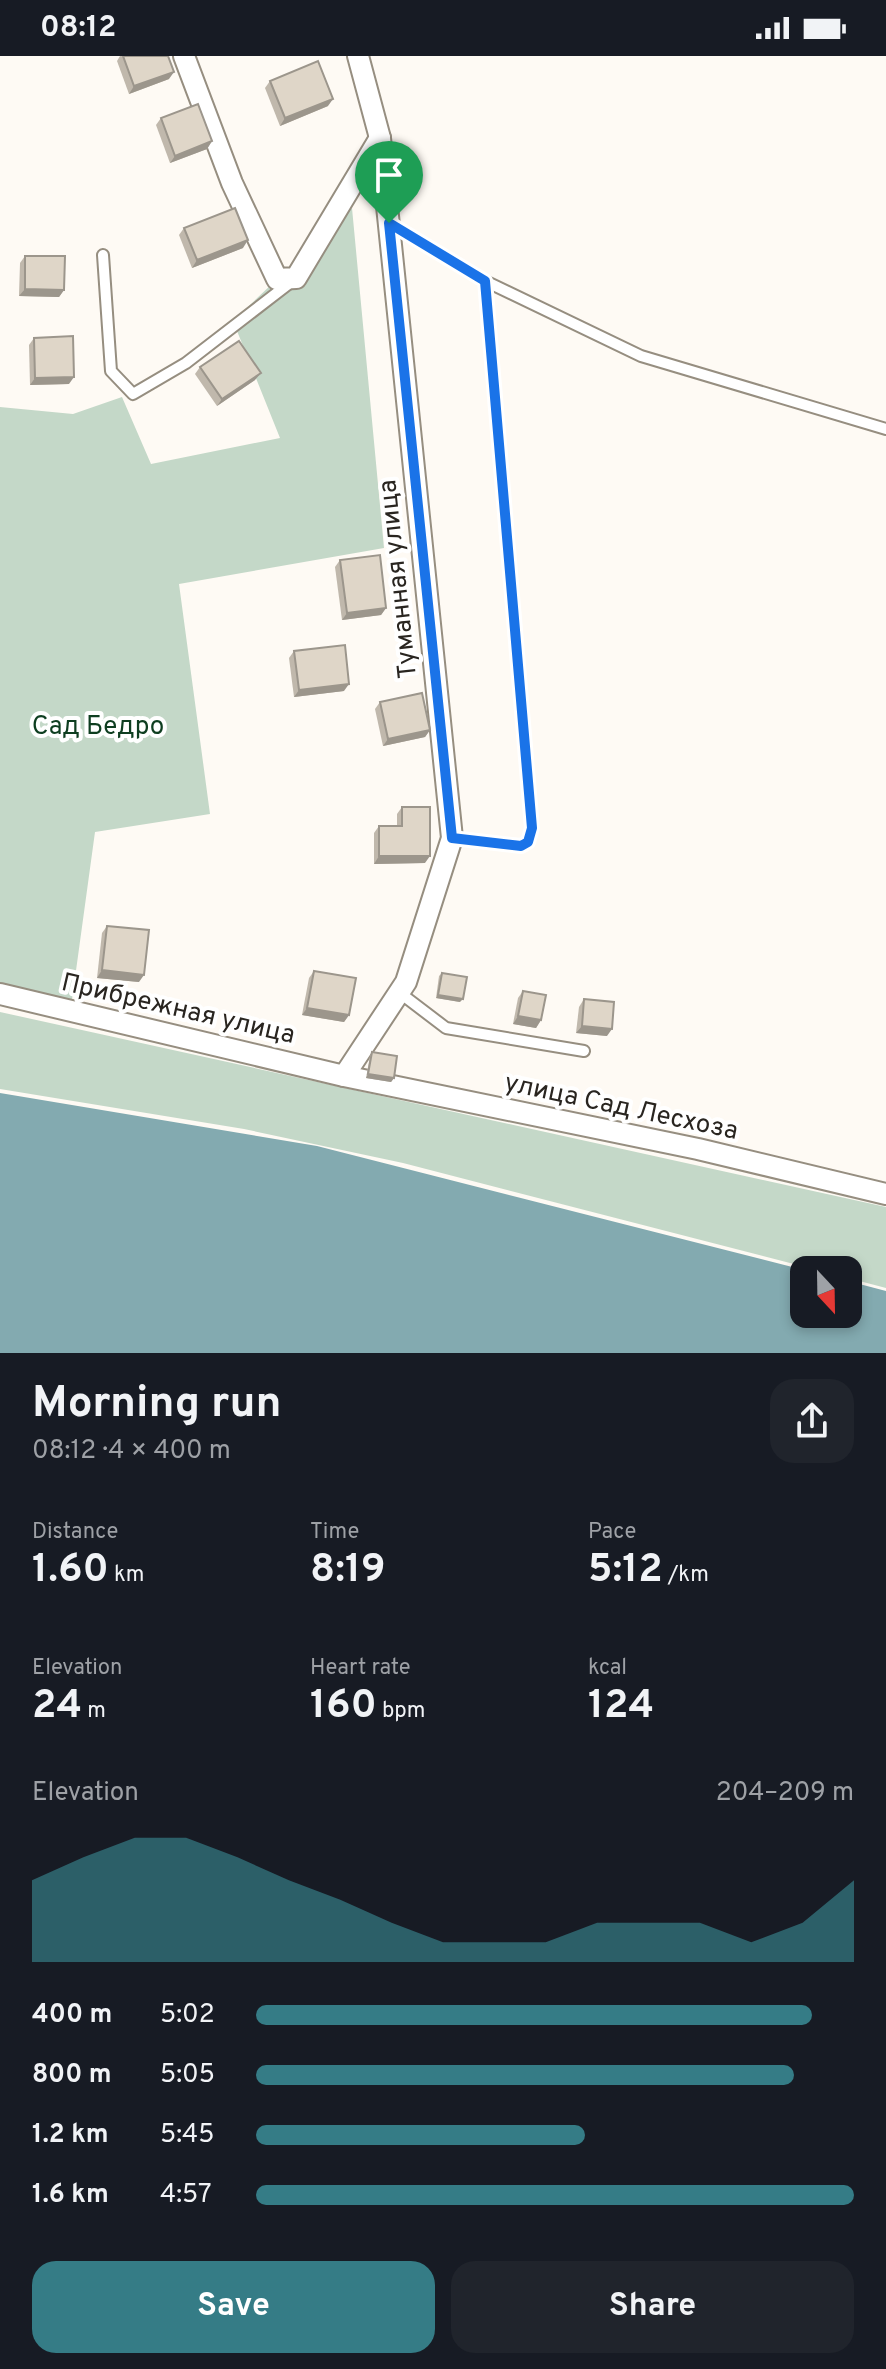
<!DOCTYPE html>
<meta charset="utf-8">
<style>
:root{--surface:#171b24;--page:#20242c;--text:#f1f3f6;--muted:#9ea1a6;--accent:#357c86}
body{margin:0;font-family:Overpass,sans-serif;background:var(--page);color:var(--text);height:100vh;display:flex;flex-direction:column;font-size:30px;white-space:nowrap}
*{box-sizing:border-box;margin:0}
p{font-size:26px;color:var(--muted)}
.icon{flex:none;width:44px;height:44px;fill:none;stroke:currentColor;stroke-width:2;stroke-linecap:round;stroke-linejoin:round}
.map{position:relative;height:1297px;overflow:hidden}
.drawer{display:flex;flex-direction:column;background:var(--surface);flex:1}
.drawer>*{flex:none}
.needle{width:52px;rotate:158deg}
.tools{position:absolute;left:790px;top:1200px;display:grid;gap:16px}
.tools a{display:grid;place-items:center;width:72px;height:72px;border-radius:16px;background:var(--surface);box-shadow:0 4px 12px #0003;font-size:40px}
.pin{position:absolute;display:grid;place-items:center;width:68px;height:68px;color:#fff;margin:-82px -34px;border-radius:50% 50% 50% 0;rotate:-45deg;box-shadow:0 0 8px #0007}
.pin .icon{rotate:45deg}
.round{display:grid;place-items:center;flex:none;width:84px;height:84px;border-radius:24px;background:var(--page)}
.summary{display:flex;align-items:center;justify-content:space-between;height:136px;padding:0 32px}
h1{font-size:44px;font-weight:700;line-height:60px}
.metrics{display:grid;grid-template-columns:repeat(3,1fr);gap:12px;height:136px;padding:8px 32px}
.metrics div{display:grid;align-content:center}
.metrics b{font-size:40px;font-weight:700}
.metrics small{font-size:22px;font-weight:400}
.metrics p{font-size:22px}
.chart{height:224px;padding:16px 32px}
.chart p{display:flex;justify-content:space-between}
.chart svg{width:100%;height:144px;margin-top:8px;fill:var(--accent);opacity:.7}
.button{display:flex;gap:16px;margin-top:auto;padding:16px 32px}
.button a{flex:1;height:92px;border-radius:24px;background:var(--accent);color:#fff;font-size:32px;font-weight:700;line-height:92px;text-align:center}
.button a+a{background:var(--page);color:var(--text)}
ul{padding:0 32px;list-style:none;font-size:26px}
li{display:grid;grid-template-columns:128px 96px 1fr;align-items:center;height:60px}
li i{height:20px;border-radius:10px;background:var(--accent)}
.status{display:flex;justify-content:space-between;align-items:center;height:56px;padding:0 40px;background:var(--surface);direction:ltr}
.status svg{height:22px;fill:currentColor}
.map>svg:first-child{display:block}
</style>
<div class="status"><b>08:12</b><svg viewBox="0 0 49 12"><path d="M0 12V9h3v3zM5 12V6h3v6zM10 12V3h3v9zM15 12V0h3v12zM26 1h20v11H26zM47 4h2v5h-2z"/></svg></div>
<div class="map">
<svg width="886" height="1297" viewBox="0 0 886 1297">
<rect width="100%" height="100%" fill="#fefaf4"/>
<g fill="#c4d8c8">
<path d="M352 152 384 492 179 528 210 758 95 776 71 951 0 936V351L73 358 122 341 151 408 280 382 233 265Z"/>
<path d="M0 956 886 1151V1232L848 1222V1214H817L403 1107 244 1073 0 1033Z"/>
</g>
<path fill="#83aab0" d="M0 1037 317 1090 804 1214V1258H848V1225L886 1235V1297H0Z"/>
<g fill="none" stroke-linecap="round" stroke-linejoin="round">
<defs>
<g id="service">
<path d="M389 167 485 225 641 300 886 373"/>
<path d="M103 199 111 315 133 338 186 307 291 226"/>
<path d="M452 782 521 790 528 786 532 772 485 225"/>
<path d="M403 931 404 940 446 972 584 995"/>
</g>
<g id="minor">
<path d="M184 0 232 127 277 223 296 222 380 82"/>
<path d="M0 938 344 1020 698 1093 886 1138"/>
<path d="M344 1020 406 926 452 782 380 82 358 0"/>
</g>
</defs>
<use href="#service" stroke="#968e80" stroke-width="14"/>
<use href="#minor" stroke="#968e80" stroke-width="24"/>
<use href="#service" stroke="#fff" stroke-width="10"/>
<use href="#minor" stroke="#fff" stroke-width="20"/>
</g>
<g fill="#c0b8ac">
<path d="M120 0H168L169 23 129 38 117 5Z"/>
<path d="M270 25 328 50 280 70 265 32Z"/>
<path d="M161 62 212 85 207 93 170 107 156 69Z"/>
<path d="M184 172 243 192 192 212 179 179Z"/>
<path d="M25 200 64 234 59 241 19 240 20 207Z"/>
<path d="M34 282 69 328 30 329 29 289Z"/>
<path d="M200 311 255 324 217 350 195 318Z"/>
<path d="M340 504 386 552 381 559 342 564 335 511Z"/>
<path d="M294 595 344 635 294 641 289 602Z"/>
<path d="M380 646 430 674 425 681 383 690 375 653Z"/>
<path d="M402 751 425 807 374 808V777L379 770H397V758Z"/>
<path d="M107 870 139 926 97 922 102 877Z"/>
<path d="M314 915 349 959 344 966 302 959 309 922Z"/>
<path d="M442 917 460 946 436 942 439 920Z"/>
<path d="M523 935 541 964 536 972 513 968 518 942Z"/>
<path d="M584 943 607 980 576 977 579 951Z"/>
<path d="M372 996 394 1022 391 1026 366 1022 370 1000Z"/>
</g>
<g fill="#9c968c">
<path d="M174 16 169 23 129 38 134 30Z"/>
<path d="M333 43 328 50 280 70 285 62Z"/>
<path d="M212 85 207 93 170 107 175 100Z"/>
<path d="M248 184 243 192 192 212 197 204Z"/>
<path d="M25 233 64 234 59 241 19 240Z"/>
<path d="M261 317 255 324 217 350 222 343Z"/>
<path d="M74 321 69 328 30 329 35 322Z"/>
<path d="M386 552 381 559 342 564 347 557Z"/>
<path d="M349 628 344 635 294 641 299 634Z"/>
<path d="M430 674 425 681 383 690 388 683Z"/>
<path d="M379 800H430L425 807 374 808Z"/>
<path d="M102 914 144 919 139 926 97 922Z"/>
<path d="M438 939 463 943 460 946 436 942Z"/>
<path d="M307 952 349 959 344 966 302 959Z"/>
<path d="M518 960 541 964 536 972 513 968Z"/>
<path d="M582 970 612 973 607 980 576 977Z"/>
<path d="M368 1018 394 1022 391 1026 366 1022Z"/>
</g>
<g fill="#dfd6c8" stroke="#9c968c" stroke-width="2">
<path d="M123 0H168L174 16 134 30Z"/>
<path d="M318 5 333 43 285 62 270 25Z"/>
<path d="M198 48 212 85 175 100 161 62Z"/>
<path d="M235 152 248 184 197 204 184 172Z"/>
<path d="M25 200H65L64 234 25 233Z"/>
<path d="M73 280 74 321 35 322 34 282Z"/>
<path d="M239 285 261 317 222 343 200 311Z"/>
<path d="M380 499 386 552 347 557 340 504Z"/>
<path d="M345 589 349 628 299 634 294 595Z"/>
<path d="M422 637 430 674 388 683 380 646Z"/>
<path d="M402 751H430V800H379V770H402Z"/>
<path d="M107 870 149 874 144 919 102 914Z"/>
<path d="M314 915 356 922 349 959 307 952Z"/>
<path d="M442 917 467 921 463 943 438 939Z"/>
<path d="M523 935 546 939 541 964 518 960Z"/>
<path d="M584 943 614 946 612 973 582 970Z"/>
<path d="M372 996 397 1000 394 1022 368 1018Z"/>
</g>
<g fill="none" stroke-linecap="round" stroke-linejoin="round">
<defs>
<path id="route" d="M389 167 485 225 532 772 528 786 521 790 452 782Z"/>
</defs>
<use href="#route" stroke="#fff" stroke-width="16"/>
<use href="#route" stroke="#1a73e8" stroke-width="10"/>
</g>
<g text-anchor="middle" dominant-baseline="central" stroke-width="8" stroke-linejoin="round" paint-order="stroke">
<g font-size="26" fill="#292520" stroke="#fff">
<text transform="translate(399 523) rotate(-96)">Туманная улица</text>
<text transform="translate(178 954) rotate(13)">Прибрежная улица</text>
<text transform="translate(621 1052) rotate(12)">улица Сад Лесхоза</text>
</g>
<g font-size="26" fill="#0e3e20" stroke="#fff">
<text x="98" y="671">Сад Бедро</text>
</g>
</g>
</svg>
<div class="tools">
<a><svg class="needle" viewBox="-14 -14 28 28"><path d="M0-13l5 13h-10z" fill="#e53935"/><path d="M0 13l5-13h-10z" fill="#9ea1a6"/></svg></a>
</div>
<div class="pin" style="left:389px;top:167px;background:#1e9e55"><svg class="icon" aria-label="arrive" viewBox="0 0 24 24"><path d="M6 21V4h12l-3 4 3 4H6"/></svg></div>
</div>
<section class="drawer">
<div class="summary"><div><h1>Morning run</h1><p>08:12 · 4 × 400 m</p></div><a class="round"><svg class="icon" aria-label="share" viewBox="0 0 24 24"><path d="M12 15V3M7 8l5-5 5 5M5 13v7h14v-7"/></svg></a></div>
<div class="metrics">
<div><p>Distance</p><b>1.60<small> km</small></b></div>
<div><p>Time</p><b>8:19</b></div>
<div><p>Pace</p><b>5:12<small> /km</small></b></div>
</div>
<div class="metrics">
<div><p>Elevation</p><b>24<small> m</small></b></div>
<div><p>Heart rate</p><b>160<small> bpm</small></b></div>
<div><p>kcal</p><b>124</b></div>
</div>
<div class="chart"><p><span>Elevation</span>204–209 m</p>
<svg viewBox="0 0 160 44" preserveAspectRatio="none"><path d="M0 44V19L10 12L20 6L30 6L40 12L50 19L60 25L70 32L80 38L90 38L100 38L110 32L120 32L130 32L140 38L150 32L160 19V44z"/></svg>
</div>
<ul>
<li><b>400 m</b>5:02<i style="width:93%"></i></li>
<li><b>800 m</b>5:05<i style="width:90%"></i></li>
<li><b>1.2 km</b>5:45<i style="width:55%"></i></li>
<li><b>1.6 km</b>4:57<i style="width:100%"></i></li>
</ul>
<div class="button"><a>Save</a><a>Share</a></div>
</section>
